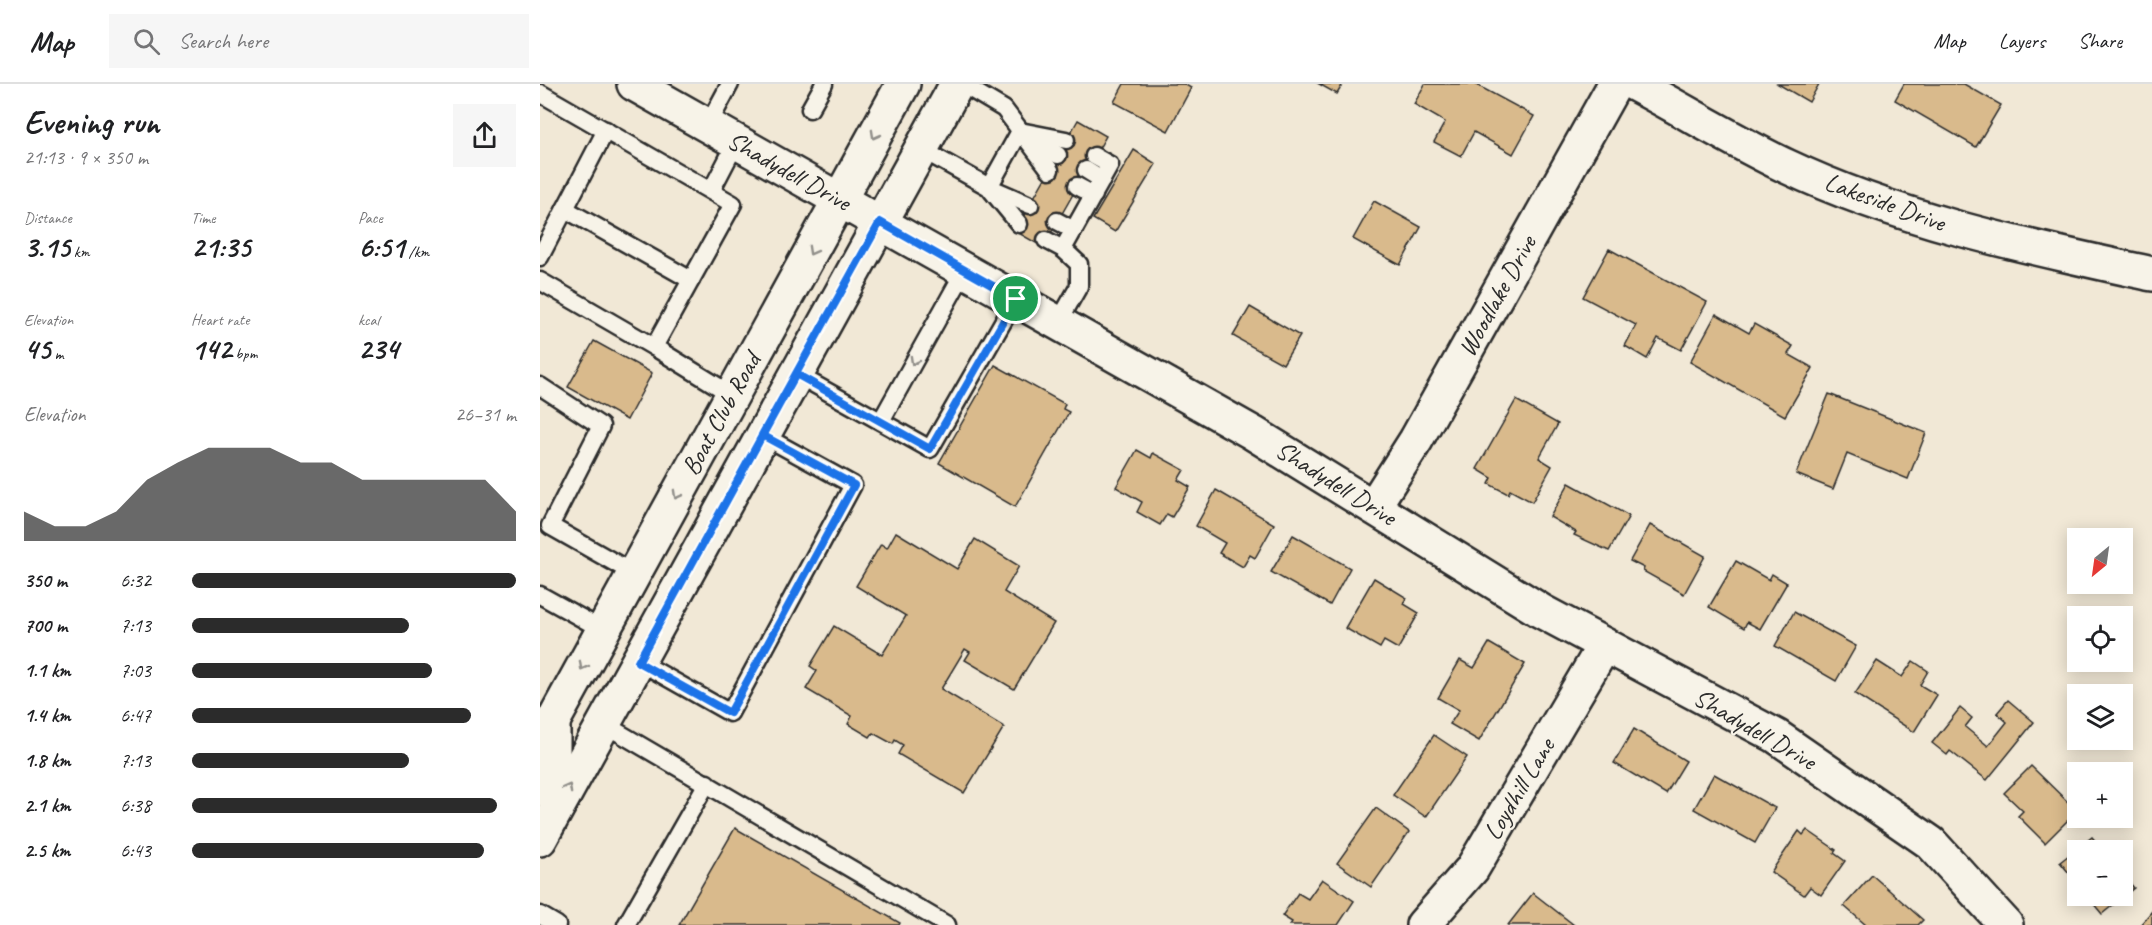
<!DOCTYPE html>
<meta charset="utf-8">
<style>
:root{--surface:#fff;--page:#f6f6f6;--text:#202124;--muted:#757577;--line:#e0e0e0;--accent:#2b2b2b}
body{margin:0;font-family:Caveat,sans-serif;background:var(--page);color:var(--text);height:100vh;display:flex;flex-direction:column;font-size:22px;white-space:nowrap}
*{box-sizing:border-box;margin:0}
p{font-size:20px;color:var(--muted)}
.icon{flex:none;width:33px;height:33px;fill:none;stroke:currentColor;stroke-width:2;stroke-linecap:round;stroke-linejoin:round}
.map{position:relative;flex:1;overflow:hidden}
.details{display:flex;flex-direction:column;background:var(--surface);width:540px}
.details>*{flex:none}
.needle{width:39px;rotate:209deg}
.controls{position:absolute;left:1527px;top:444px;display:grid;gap:12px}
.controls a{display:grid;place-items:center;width:66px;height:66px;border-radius:0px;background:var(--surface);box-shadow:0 3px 15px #0003;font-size:30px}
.pin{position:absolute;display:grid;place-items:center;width:51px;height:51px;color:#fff;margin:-26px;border:3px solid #fff;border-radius:50%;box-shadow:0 2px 6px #0007}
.round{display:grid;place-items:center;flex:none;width:63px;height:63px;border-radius:0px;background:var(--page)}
.overview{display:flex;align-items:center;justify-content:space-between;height:102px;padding:0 24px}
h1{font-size:33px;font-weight:700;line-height:45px}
.figures{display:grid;grid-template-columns:repeat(3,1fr);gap:9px;height:102px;padding:6px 24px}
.figures div{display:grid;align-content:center}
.figures b{font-size:30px;font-weight:700}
.figures small{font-size:16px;font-weight:400}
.figures p{font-size:16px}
.chart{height:168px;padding:12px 24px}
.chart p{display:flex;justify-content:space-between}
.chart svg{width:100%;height:108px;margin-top:6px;fill:var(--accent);opacity:.7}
ul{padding:0 24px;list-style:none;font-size:20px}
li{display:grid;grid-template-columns:96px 72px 1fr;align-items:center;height:45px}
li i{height:15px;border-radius:8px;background:var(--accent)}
header{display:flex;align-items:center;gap:36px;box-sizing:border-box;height:84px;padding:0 30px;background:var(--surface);border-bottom:2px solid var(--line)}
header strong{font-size:28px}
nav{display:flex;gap:33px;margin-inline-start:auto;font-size:21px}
.search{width:420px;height:54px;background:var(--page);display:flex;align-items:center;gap:15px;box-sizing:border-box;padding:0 21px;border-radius:0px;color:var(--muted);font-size:22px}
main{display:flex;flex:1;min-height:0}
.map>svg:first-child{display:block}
</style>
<header>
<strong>Map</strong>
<div class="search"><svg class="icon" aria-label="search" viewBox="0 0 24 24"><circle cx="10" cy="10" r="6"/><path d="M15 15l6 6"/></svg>Search here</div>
<nav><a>Map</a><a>Layers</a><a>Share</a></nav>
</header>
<main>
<section class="details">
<div class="overview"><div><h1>Evening run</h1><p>21:13 · 9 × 350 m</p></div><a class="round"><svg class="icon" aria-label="share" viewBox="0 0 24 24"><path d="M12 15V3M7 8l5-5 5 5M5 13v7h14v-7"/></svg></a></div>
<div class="figures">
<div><p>Distance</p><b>3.15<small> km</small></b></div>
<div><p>Time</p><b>21:35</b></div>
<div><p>Pace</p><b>6:51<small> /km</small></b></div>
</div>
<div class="figures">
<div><p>Elevation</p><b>45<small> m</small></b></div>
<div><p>Heart rate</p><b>142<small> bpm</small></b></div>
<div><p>kcal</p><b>234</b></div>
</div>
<div class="chart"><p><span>Elevation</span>26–31 m</p>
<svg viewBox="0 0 160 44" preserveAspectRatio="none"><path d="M0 44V32L10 38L20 38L30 32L40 19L50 12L60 6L70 6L80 6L90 12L100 12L110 19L120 19L130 19L140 19L150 19L160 32V44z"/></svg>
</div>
<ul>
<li><b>350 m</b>6:32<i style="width:100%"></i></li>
<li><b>700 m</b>7:13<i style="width:67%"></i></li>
<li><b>1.1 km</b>7:03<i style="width:74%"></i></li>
<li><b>1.4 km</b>6:47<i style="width:86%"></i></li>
<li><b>1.8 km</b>7:13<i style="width:67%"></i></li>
<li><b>2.1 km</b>6:38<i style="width:94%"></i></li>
<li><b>2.5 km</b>6:43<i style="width:90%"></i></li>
</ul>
</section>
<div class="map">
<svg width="1612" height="841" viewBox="0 0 1612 841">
<rect width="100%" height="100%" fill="#f1e8d6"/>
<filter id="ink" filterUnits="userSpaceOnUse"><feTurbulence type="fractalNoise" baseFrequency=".0167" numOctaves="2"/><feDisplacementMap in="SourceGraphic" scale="12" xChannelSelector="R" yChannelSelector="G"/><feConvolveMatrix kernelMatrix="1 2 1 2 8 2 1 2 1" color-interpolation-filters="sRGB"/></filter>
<g filter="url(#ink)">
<g fill="#d9ba8c" stroke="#2b2b2b" stroke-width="1.5">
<path d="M584 0H644L651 4 628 47 574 18Z"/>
<path d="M779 0H803L797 10Z"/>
<path d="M885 0H935L994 32 973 70 934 48 921 72 894 58 905 38 874 20Z"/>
<path d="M1238 0H1279L1269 18Z"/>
<path d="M1364 0H1424L1461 21 1436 63 1355 16Z"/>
<path d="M538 36 566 52 503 163 475 147Z"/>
<path d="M594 66 616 80 575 148 553 135Z"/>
<path d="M834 117 881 143 860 181 813 155Z"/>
<path d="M1069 165 1167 218 1141 266 1118 254 1107 275 1085 262 1096 241 1043 213Z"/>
<path d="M710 223 760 252 743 280 693 252Z"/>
<path d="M1176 230 1209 249 1214 240 1253 262 1248 270 1273 284 1245 332 1150 278Z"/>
<path d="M54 257 112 289 87 336 28 303Z"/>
<path d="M455 281 525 320 523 325 529 328 475 423 399 379Z"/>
<path d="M1289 310 1386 349 1368 395 1307 370 1293 405 1256 390Z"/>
<path d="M976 316 1018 340 999 374 1012 382 992 418 970 406 968 410 949 400 952 394 937 385Z"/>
<path d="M597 366 611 374 613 369 644 386 638 396 650 403 632 433 627 430 620 441 597 428 602 418 576 403Z"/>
<path d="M1029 399 1089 432 1069 467 1034 451 1036 448 1010 433Z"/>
<path d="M676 406 734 440 715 474 710 471 703 483 679 469 685 459 656 442Z"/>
<path d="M1110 441 1165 472 1144 510 1103 487 1104 484 1090 477Z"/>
<path d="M356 448 417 485 435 455 479 482 464 508 514 539 474 605 425 576 430 568 425 565 401 605 464 643 424 709 358 670 363 661 355 656 353 660 333 649 330 653 308 640 312 632 266 605 277 587 270 582 294 542 342 571 366 532 316 502 341 460 347 464Z"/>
<path d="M753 451 810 484 790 521 731 488Z"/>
<path d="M1196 477 1229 496 1232 490 1247 499 1220 545 1207 538 1204 544 1169 523Z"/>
<path d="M834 494 867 514 864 520 879 529 858 565 844 557 840 564 805 544Z"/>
<path d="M1254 528 1316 562 1296 597 1235 562Z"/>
<path d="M949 559 985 580 939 657 910 640 919 626 898 614 920 576 934 584Z"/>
<path d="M1337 577 1362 593 1373 577 1388 587 1380 601 1397 611 1374 648 1315 610Z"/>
<path d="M1468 616 1494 638 1447 696 1410 667 1407 671 1392 659 1420 624 1432 634 1425 643 1448 662 1467 638 1457 629Z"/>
<path d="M1094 645 1146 677 1126 710 1074 679Z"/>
<path d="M894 651 927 673 886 733 853 711Z"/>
<path d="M1491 682 1537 727 1505 759 1478 732 1483 727 1464 709Z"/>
<path d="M1174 690 1235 724 1215 759 1154 725Z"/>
<path d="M836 724 869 748 831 803 797 779Z"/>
<path d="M195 744 360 839 359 841H139Z"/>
<path d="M1267 746 1296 766 1294 769 1305 777 1281 811 1270 803 1264 811 1231 788 1259 747 1263 751Z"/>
<path d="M1552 753 1563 766H1538V800L1520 778Z"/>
<path d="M1582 790 1594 804 1562 830 1547 812H1582Z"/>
<path d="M1332 791 1383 836 1378 841H1326L1304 822Z"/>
<path d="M782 795 814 817 798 841H750L752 838 742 832 758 809 768 815Z"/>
<path d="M993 809 1034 841H968Z"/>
<path d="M1612 827V841H1600Z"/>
</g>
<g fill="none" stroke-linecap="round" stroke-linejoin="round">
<defs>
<g id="service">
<path d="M422 0 464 25 510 86"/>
<path d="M0 9 193 120 114 263 192 311"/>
<path d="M270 25 284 0"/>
<path d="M168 41 190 0"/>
<path d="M480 47 526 56"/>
<path d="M491 54 518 71"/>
<path d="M381 65 449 103 490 121"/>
<path d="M546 86 562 96"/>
<path d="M537 102 554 111"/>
<path d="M449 103 480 47"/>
<path d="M451 106 479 140"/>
<path d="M171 107 197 57"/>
<path d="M25 125 151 196"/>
<path d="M517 137 534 146"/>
<path d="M506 156 523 165"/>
<path d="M0 173 66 46"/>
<path d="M0 197 114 263"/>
<path d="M518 239 539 202V180L523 165 570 81 554 72"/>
<path d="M256 290 390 365 476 215"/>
<path d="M0 302 61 342 10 442 93 489"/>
<path d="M341 337 425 186"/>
<path d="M0 511 63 546"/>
<path d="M98 577 190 629 313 401 222 351"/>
<path d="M64 640 407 841"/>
<path d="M0 831 17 841"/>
<path d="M86 841 167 699"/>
</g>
<g id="minor">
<path d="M1094 0C1145 27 1195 58 1246 82 1362 137 1488 163 1612 190"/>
<path d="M834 422 876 356 1075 0"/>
<path d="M883 841 932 785 1064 562"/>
</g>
<path id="tertiary" d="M94 0 713 349 1001 527 1236 652 1391 759 1466 841"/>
<g id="secondary">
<path d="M0 661 363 0"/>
<path d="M0 705 13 682V637"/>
<path d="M0 755 417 0"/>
</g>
</defs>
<use href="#service" stroke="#2b2b2b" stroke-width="21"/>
<use href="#minor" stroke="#2b2b2b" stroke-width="38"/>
<use href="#tertiary" stroke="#2b2b2b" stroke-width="38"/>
<use href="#secondary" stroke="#2b2b2b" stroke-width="38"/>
<use href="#service" stroke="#f7f3e8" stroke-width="16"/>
<use href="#minor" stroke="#f7f3e8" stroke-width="33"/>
<use href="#tertiary" stroke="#f7f3e8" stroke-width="33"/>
<use href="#secondary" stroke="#f7f3e8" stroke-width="33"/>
</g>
<defs><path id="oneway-chevron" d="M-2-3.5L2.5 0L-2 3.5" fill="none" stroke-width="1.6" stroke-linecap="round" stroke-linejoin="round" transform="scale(1.5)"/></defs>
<g stroke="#918f8a">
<use href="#oneway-chevron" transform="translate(335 51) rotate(119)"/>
<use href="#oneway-chevron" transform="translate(272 167) rotate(119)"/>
<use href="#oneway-chevron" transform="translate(374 277) rotate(119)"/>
<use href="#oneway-chevron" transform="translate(137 411) rotate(119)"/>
<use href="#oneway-chevron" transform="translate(43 582) rotate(119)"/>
<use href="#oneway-chevron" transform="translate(28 704) rotate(-61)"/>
</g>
</g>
<g fill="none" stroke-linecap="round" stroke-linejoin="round" filter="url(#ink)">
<defs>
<path id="route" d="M476 215 340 138 222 351 314 401 190 629 98 578 256 290 390 365 476 215"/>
</defs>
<use href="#route" stroke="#fff" stroke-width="12"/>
<use href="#route" stroke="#1a73e8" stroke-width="8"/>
</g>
<g text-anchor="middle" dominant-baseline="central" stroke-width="4.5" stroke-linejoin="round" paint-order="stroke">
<g font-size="26" fill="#2b2b2b" stroke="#f7f3e8">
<text transform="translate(249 87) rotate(29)">Shadydell Drive</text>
<text transform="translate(1345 118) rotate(20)">Lakeside Drive</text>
<text transform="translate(957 212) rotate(-61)">Woodlake Drive</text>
<text transform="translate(181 330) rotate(-61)">Boat Club Road</text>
<text transform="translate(796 399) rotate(32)">Shadydell Drive</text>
<text transform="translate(1215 645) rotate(30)">Shadydell Drive</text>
<text transform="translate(979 705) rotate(-59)">Loydhill Lane</text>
</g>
</g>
</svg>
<div class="controls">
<a><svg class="needle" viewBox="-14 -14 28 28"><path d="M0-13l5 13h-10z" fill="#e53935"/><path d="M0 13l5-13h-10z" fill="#757577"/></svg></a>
<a><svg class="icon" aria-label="locate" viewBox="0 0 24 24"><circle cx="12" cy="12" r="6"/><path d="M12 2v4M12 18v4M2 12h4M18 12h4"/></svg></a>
<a><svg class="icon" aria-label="layers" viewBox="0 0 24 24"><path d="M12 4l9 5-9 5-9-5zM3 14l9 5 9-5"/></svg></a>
<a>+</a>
<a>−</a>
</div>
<div class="pin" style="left:476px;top:215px;background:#1e9e55"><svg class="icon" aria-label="arrive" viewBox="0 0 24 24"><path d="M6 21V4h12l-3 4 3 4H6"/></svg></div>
</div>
</main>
